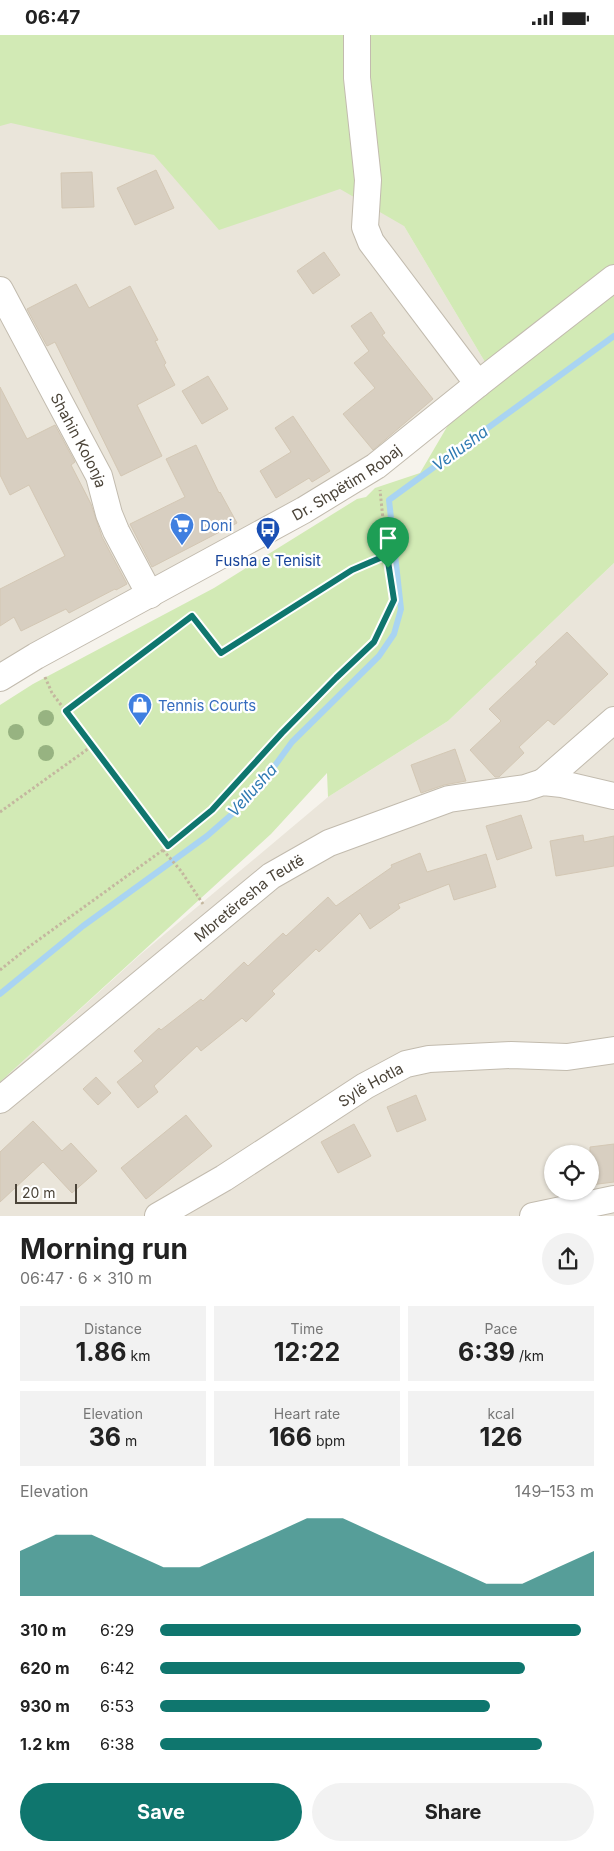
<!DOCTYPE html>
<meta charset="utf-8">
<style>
:root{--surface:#fff;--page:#f2f2f2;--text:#222;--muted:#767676;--accent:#0f766e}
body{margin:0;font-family:Inter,sans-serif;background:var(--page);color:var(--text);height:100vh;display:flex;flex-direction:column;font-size:19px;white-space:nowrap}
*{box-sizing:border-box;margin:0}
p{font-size:16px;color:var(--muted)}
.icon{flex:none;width:28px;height:28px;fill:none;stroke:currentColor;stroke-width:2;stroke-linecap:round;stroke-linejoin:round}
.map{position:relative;height:1181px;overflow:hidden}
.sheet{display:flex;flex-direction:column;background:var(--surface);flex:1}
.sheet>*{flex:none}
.buttons{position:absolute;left:544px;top:1110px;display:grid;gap:10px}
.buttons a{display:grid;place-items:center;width:55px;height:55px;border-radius:50%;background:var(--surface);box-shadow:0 1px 4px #0004;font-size:25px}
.scale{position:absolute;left:15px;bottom:12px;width:62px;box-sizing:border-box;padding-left:5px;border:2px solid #4b4439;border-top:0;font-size:14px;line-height:18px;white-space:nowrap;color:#4b4439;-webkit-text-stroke:4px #fff;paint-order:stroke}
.pin{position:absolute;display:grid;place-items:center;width:42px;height:42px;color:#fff;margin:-51px -21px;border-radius:50% 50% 50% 0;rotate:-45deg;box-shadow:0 0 5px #0007}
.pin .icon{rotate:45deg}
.round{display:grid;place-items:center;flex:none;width:52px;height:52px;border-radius:26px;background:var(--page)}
.headline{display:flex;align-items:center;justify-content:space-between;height:85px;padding:0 20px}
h1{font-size:28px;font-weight:700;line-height:38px}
.figures{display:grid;grid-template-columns:repeat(3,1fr);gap:8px;height:85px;padding:5px 20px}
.figures div{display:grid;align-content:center;border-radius:0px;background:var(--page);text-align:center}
.figures b{font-size:25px;font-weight:700}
.figures small{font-size:14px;font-weight:400}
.figures p{font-size:14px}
.chart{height:140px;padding:10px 20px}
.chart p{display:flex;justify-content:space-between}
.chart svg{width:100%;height:90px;margin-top:5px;fill:var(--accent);opacity:.7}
.action{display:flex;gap:10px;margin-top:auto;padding:10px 20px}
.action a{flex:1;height:58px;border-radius:30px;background:var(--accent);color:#fff;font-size:20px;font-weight:700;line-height:58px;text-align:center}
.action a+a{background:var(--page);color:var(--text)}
ul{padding:0 20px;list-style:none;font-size:16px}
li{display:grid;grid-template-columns:80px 60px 1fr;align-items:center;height:38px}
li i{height:12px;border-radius:6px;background:var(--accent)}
.status{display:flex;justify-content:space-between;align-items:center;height:35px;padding:0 25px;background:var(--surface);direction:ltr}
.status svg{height:14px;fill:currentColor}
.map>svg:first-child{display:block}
</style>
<div class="status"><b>06:47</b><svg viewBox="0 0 49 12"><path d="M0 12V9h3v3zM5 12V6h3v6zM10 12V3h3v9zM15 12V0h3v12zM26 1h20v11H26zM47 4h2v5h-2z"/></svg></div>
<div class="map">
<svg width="614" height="1181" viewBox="0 0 614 1181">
<rect width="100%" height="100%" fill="#f6f3ec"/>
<g fill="#eae5da" fill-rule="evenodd">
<path d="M0 0H395L404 191 485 327 353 433 0 637Z"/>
<path d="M614 528V1181H0V1047L141 919 328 762 448 686ZM552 1119H590V1156H552Z"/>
</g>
<path fill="#d2eab5" d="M0 0H614V528L448 686 328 762 327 738 271 799 0 1047V670L33 649 214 553 357 464 366 462 375 453 420 438 485 327 404 191 340 154 219 195 154 120 11 88 0 91Z"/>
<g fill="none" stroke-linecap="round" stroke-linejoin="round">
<path stroke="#a9d4f2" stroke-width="6" d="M0 959 83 891 207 801 239 773 263 747 292 707 379 621 394 599 401 574 389 465 614 301"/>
</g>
<g fill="#d8cfc1" stroke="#d3c7b4">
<path d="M156 135 174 173 135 190 117 153Z"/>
<path d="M92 137 94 172 62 173 61 138Z"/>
<path d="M324 217 340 240 313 259 297 236Z"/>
<path d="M76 249 89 273 130 251 158 305 155 306 166 328 164 330 175 350 137 370 162 421 121 441 55 307 47 311 27 274Z"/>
<path d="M371 277 385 298 382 300 433 364 373 415 343 379 375 353 354 328 369 316 351 291Z"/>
<path d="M208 341 228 374 202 389 182 356Z"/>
<path d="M0 352 27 404 55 390 75 427 71 430 91 469 102 502 127 549 116 555 115 554 69 578 66 574 21 596 14 582 0 591V554L65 521 29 450 10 460 0 440Z"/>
<path d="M293 381 330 436 312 447 309 443 276 463 260 436 291 417 275 393Z"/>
<path d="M196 410 219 458 220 457 237 488 152 532 130 489 185 462 166 424Z"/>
<path d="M567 597 608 639 554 690 548 685 519 712 524 718 499 742H495L470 715 501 686 489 674 537 629 535 627Z"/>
<path d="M455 714 466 746 444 750 421 758 411 730Z"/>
<path d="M521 780 532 813 497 825 486 791Z"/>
<path d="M583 800 584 807 614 801V831L556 841 550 806Z"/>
<path d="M420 818 427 837 486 819 496 852 454 865 449 849 398 869 400 873 370 894 360 878 319 917 316 914 272 956 275 959 246 987 242 983 201 1016 197 1011 154 1051 158 1057 138 1073 117 1047 143 1026 134 1016 159 993 161 995 201 964 203 966 244 927 248 931 283 898 286 901 328 862 336 871 392 832 391 830Z"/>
<path d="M96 1042 111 1058 98 1070 83 1054Z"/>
<path d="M416 1060 426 1085 397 1097 387 1072Z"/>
<path d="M186 1080 212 1111 146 1164 121 1133Z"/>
<path d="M33 1086 62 1116 71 1108 97 1136 72 1158 43 1127 0 1167V1117Z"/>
<path d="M354 1089 371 1121 338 1138 321 1107Z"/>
<path d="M614 1109V1147L590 1150V1112Z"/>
</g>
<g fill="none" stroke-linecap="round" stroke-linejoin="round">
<defs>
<g id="minor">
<path d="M357 0V43L368 145 365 192 371 207 478 349"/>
<path id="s1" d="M0 255 99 441 109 479 116 496 150 560"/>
<path id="s2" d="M0 643 36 621 304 475 376 431 478 349 614 243"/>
<path d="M543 747 614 685"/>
<path id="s3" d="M0 1065 271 841 329 808 449 764 525 753 543 747 562 749 614 761"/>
<path id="s4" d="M158 1181 224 1143 365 1051 406 1029 429 1024 511 1020 567 1022 614 1015"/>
<path d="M533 1181 614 1164"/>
</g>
</defs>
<use href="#minor" stroke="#c2bbae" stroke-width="28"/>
<g stroke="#c4b79f" stroke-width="3" stroke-dasharray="2.5 2.5" stroke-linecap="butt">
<path d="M45 642 52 658 168 811"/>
<path d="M65 676 192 581 221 618 352 535 387 520"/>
<path d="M0 777 92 711"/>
<path d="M163 815 181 836 203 869"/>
<path d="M0 935 30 911 163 815 212 775 282 698 336 643 374 607 393 565 388 533 380 455"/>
</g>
<use href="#minor" stroke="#fff" stroke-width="26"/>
</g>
<g fill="#97b381">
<circle cx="46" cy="683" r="8"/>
<circle cx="16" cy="697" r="8"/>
<circle cx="46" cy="718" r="8"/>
</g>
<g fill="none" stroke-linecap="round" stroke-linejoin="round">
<defs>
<path id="route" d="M387 520 394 565 374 607 336 643 282 698 212 775 168 811 66 676 192 581 221 618 352 535Z"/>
</defs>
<use href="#route" stroke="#fff" stroke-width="10"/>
<use href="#route" stroke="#0f766e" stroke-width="6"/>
</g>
<defs>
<symbol id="supermarket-pin" viewBox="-11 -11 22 30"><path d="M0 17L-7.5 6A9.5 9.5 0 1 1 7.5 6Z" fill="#3f7fe0" stroke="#fff"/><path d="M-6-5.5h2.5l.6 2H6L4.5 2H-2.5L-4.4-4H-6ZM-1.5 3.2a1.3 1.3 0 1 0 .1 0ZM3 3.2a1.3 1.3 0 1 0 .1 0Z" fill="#fff"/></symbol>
<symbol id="bus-pin" viewBox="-11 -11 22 30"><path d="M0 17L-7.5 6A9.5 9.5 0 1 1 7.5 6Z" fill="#1a4fb4" stroke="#fff"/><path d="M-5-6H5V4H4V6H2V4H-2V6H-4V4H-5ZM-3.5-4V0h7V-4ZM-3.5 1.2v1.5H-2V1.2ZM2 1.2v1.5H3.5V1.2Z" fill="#fff"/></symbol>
<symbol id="shop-pin" viewBox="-11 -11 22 30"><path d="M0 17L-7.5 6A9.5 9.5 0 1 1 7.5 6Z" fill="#3f7fe0" stroke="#fff"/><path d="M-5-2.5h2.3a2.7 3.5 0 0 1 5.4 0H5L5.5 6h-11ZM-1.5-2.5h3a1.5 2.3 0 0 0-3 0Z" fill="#fff"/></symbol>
</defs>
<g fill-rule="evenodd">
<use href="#supermarket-pin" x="168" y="476" width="28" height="38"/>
<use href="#bus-pin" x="254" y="480" width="28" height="38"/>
<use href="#shop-pin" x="126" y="656" width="28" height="38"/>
</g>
<g text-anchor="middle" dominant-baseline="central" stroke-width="4.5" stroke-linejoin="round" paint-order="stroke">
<g font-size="15" fill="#4b4439" stroke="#fff">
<text stroke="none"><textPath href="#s1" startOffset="170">Shahin Kolonja</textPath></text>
<text stroke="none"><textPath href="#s2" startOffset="398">Dr. Shpëtim Robaj</textPath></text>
<text stroke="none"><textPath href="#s3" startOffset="321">Mbretëresha Teutë</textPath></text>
<text stroke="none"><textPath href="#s4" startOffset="250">Sylë Hotla</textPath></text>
</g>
<g font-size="15" fill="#366cbe" stroke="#fff" text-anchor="start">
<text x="200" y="490">Doni</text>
<text x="158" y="670">Tennis Courts</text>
</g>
<g font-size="15" fill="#164399" stroke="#fff">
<text x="268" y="525">Fusha e Tenisit</text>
</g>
<g font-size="16" font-style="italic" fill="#2e7ab2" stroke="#fff">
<text transform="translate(460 413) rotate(-36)">Vellusha</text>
<text transform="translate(252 755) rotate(-48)">Vellusha</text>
</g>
</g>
</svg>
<div class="buttons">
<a><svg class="icon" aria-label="locate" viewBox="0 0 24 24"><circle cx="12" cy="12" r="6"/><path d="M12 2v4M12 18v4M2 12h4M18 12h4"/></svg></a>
</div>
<div class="scale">20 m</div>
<div class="pin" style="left:388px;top:533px;background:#1e9e55"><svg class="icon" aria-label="arrive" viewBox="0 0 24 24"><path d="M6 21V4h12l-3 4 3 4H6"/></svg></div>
</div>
<section class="sheet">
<div class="headline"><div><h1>Morning run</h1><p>06:47 · 6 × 310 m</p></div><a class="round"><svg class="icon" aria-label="share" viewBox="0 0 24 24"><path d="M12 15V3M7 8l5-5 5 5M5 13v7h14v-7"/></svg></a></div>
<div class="figures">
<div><p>Distance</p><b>1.86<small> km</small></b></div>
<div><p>Time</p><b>12:22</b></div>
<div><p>Pace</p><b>6:39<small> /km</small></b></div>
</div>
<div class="figures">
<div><p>Elevation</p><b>36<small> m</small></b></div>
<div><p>Heart rate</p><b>166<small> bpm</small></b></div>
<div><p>kcal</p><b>126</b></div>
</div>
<div class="chart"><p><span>Elevation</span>149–153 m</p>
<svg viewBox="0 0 160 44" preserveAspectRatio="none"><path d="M0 44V22L10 14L20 14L30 22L40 30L50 30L60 22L70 14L80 6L90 6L100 14L110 22L120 30L130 38L140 38L150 30L160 22V44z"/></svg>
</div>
<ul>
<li><b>310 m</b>6:29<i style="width:97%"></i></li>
<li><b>620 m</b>6:42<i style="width:84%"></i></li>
<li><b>930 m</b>6:53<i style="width:76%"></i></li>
<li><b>1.2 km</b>6:38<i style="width:88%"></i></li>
</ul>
<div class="action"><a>Save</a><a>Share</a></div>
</section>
